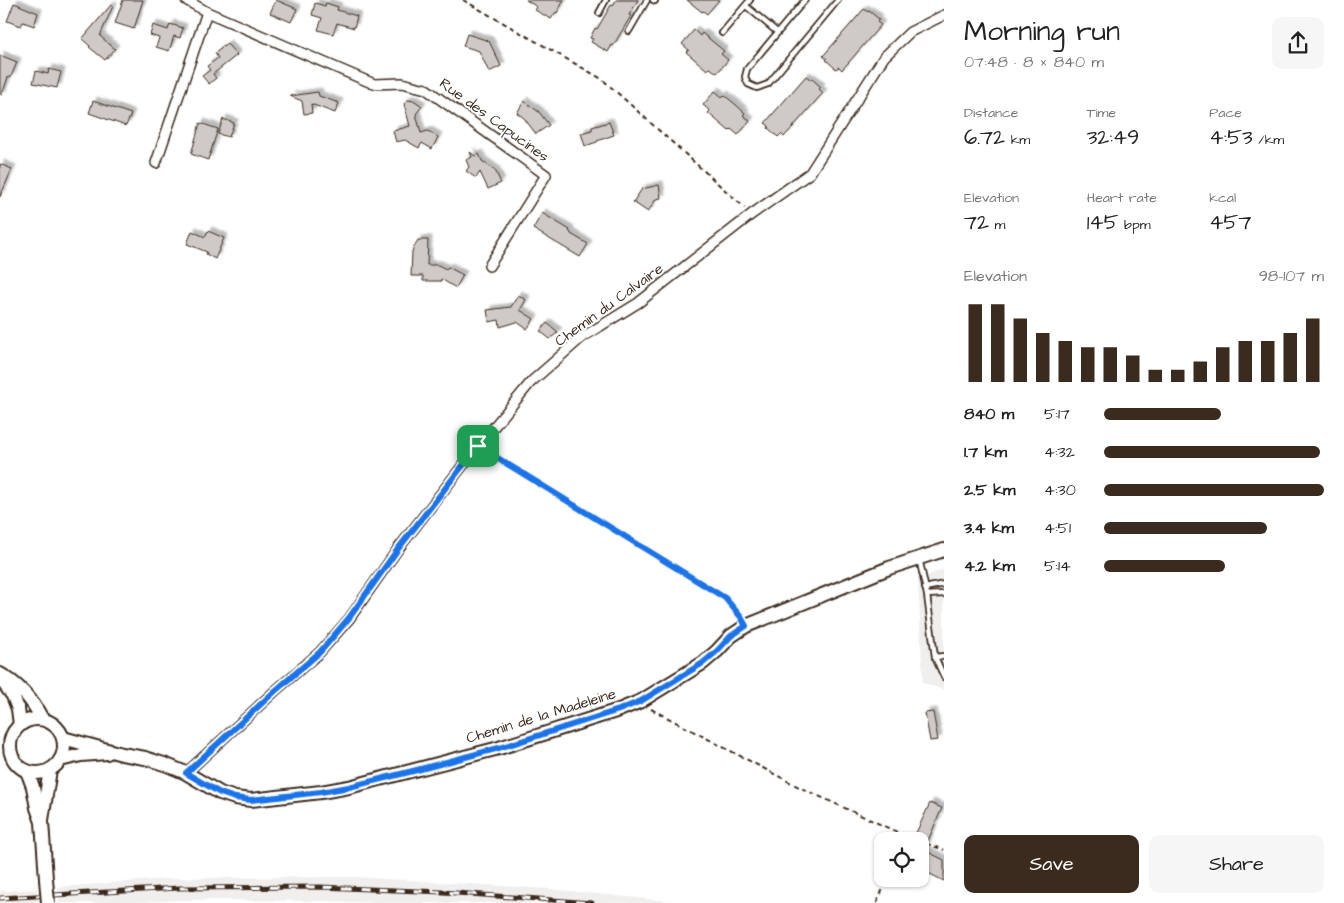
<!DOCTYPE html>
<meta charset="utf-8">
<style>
:root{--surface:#fff;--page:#f6f6f6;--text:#222;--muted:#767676;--accent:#3b2a1e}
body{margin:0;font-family:"Architects Daughter",sans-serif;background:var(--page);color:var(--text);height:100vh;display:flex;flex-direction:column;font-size:19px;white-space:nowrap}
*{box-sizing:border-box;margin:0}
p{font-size:16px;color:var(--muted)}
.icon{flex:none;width:28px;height:28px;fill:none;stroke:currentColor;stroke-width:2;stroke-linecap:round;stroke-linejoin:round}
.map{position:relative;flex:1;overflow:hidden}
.details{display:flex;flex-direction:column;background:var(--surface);width:400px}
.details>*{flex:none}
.fabs{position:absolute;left:874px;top:832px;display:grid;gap:10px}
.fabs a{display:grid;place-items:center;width:55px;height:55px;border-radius:10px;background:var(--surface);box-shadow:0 1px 4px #0004;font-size:25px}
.pin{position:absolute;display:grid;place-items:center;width:42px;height:42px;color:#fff;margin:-21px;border-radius:10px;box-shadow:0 2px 8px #0006}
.round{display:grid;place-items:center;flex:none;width:52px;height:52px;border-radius:10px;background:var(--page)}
.summary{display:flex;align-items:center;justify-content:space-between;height:85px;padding:0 20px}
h1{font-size:28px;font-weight:600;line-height:38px}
.stats{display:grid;grid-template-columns:repeat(3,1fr);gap:8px;height:85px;padding:5px 20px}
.stats div{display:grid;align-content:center}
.stats b{font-size:21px;font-weight:600}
.stats small{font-size:14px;font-weight:400}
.stats p{font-size:14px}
.chart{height:140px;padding:10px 20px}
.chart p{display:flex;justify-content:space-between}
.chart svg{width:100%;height:90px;margin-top:5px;stroke:var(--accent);stroke-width:6}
.action{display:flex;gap:10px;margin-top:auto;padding:10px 20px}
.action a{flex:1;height:58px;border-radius:10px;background:var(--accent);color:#fff;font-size:20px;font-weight:600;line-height:58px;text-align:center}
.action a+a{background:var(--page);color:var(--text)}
ul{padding:0 20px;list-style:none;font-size:16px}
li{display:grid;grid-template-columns:80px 60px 1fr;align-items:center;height:38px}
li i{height:12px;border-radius:6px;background:var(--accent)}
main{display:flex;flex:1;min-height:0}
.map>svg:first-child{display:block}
</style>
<main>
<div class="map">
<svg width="944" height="903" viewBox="0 0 944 903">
<defs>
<filter id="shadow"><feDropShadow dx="4" dy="-4" stdDeviation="1" flood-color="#0004"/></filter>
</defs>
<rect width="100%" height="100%" fill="#fff"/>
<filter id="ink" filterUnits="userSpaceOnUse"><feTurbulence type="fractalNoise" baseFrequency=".02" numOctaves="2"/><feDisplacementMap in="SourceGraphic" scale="10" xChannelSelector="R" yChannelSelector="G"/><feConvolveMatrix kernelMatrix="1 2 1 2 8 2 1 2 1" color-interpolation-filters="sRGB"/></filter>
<g filter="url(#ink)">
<g fill="#f1efee">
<path d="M944 569V690L923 683 918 579Z"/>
<path d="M355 877 551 889 685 903H383L321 901 181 900 125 903H59L58 887 179 878Z"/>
<path d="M37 889 38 903H0V891Z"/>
</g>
<g fill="#cfcac7" stroke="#3b2a1e" filter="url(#shadow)">
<path d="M123 0H143L134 29 115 23Z"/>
<path d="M276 0 297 9 291 22 270 13Z"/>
<path d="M526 0H564L557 13 556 12 551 19 535 10 537 7Z"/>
<path d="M616 0H638L629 15 631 16 613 46 612 45 608 52 591 42 593 39 590 38 595 28 597 29 611 5 613 6Z"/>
<path d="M687 0H719L707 14 703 11 702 12Z"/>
<path d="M14 3 38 13 34 26 23 22 21 26 7 21Z"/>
<path d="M315 3 325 6 326 3 338 7 337 10 357 16 354 28 337 23 333 34 318 30 322 18 312 15Z"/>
<path d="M111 5 113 6 100 36 115 49 105 60 89 47 90 46 82 39Z"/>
<path d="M864 9 868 12 869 11 879 19 877 22 881 25 842 70 839 67 836 69 826 60 827 59 823 56Z"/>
<path d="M170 24 183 28 180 38 174 36 169 51 156 47 159 38 150 35 153 25 168 30Z"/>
<path d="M694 30 700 36 702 33 724 51 721 54 728 60 717 73 710 68 707 70 686 52 689 50 682 44Z"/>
<path d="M467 34 489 41 501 66 489 72 479 51 463 46Z"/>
<path d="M227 44 237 55 213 74 216 78 209 84 202 76 210 70 207 66 218 58 215 53Z"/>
<path d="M0 55 17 62 11 77H8L2 95 0 94Z"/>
<path d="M49 69 61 72 57 88 33 83 36 71 48 74Z"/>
<path d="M806 76 810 79 811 78 821 87 819 89 823 93 784 137 781 134 778 137 768 128 769 126 765 123Z"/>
<path d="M715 91 722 97 724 95 735 104 745 113 743 115 750 121 738 135 731 129 729 131 708 113 710 111 703 105Z"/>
<path d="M318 92 319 96 339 103 335 113 311 104 312 113 304 114 302 101 290 96Z"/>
<path d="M407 100 415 101 422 106 416 114 421 133 428 131 438 137 432 149 422 143 419 148 405 140 396 142 393 131 410 126 404 104Z"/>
<path d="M93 101 131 114 126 126 89 113Z"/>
<path d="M524 101 539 112 549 125 536 134 524 118 517 113Z"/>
<path d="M223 119 234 123 229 137 218 134Z"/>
<path d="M609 122 614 135 597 141V142L585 146 581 133 592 130V127Z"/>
<path d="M200 123 218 129 208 160 191 154Z"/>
<path d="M470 152 475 156 479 154 482 161 495 170 501 183 488 189 480 172 476 178 466 171 469 167 466 160 472 157Z"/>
<path d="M0 164 12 169 0 197Z"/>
<path d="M659 185 661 198 656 199 648 212 633 202 642 189Z"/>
<path d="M542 213 570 230 569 231 571 233V234L588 244 580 257 533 229Z"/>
<path d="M192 231 205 237 208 231 224 238 215 259 206 254 207 252 187 244Z"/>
<path d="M418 240H428L427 265H438L446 269 448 267 463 275 456 288 441 279V281H423V276H411L412 251Z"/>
<path d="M518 295 526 300 520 310 534 319 527 329 517 322 500 327 499 320 489 322 487 310 511 307Z"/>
<path d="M547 323 558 332 550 339 540 331Z"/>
<path d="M933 712 938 740 930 741 925 713Z"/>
<path d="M930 803 942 808 924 850 944 860V881L920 869V838L915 835Z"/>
</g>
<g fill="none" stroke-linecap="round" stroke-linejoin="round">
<defs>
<g id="lane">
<path d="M653 0 655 1"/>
<path d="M805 0 747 69 745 77 748 84 757 88 768 84 838 0"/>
<path d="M746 6 777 32"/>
<path d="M599 13 606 0"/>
<path d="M629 31 647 0"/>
<path d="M722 33 750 0"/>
<path d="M919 558 927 595 935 657 944 677"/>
<path d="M925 588 944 584"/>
<path d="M927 595 944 594"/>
<path d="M935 657 944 656"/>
</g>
<g id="street">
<path d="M186 0 207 12 374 84 402 83 426 89 546 175 489 266"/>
<path d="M156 163 207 12"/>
<path d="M186 773 274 692 320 652 349 619 398 549 474 451 531 382 581 338 638 303 752 214 810 173 884 57 910 32 944 15"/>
</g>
<g id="secondary">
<path d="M0 674C18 684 33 701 42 719"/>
<path d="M0 678 13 696 18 709 20 725"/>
<circle cx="37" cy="746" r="27"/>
<path d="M63 738 122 754 145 758 167 765 186 773 220 793 235 798 251 800 321 792 349 787 499 748 619 710 641 701 703 663 717 651 731 636 746 626 889 568 944 550"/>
<path d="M60 760 81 755 107 753"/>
<path d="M27 771 33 787 37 808 42 822 46 879"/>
<path d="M42 820 50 770"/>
</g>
</defs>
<use href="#lane" stroke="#3b2a1e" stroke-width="8"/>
<use href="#street" stroke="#3b2a1e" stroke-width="12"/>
<use href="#secondary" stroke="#3b2a1e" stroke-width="16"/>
<g stroke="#3b2a1e" stroke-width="2" stroke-dasharray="5 4" stroke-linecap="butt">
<path d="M463 0 602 79 745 208"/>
<path d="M486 451 725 598 741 617"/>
<path d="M651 709 799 787 897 832 900 836V841"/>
<path d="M900 836 914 839 944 850"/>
<path d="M877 903 887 879"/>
</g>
<use href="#lane" stroke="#fff" stroke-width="4.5"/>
<use href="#street" stroke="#fff" stroke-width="9"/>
<use href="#secondary" stroke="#fff" stroke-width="12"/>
<defs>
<path id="rail" d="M0 898 179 888 320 887 443 892 592 903"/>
</defs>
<use href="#rail" stroke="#3b2a1e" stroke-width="5"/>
<use href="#rail" stroke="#fff" stroke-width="3" stroke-dasharray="9" stroke-linecap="butt"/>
<defs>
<path id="secondary-bridge" d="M46 879 48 903"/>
</defs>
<use href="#secondary-bridge" stroke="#3b2a1e" stroke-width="16" stroke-linecap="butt"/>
<use href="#secondary-bridge" stroke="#fff" stroke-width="12"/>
</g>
</g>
<g fill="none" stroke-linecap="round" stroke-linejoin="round" filter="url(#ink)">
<defs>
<path id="route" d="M478 446 725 598 741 617 746 626 731 636 717 651 703 663 641 701 619 710 499 748 417 770 349 787 321 792 251 800 235 798 220 793 186 773 274 692 320 652 349 618 398 549Z"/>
</defs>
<use href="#route" stroke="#fff" stroke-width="10"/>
<use href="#route" stroke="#1a73e8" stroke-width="6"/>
</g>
<g text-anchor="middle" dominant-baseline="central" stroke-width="4" stroke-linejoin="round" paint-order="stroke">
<g font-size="15" fill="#3b2a1e" stroke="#fff">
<text transform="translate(494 120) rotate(36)">Rue des Capucines</text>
<text transform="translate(609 305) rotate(-36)">Chemin du Calvaire</text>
<text transform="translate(541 716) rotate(-17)">Chemin de la Madeleine</text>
</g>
</g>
</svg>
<div class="fabs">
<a><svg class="icon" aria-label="locate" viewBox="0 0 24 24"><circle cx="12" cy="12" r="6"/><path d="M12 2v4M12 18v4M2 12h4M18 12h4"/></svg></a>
</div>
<div class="pin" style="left:478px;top:446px;background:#1e9e55"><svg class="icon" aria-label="arrive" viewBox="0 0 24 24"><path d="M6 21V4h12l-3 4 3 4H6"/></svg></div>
</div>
<section class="details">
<div class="summary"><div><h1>Morning run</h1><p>07:48 · 8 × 840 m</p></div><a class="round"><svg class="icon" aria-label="share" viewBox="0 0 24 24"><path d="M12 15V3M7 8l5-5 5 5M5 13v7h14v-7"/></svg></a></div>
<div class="stats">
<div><p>Distance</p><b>6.72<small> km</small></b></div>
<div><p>Time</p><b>32:49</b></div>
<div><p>Pace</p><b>4:53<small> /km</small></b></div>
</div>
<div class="stats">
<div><p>Elevation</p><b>72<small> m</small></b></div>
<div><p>Heart rate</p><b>145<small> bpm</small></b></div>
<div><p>kcal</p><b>457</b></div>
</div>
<div class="chart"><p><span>Elevation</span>98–107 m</p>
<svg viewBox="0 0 160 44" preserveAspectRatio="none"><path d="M5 44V6M15 44V6M25 44V13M35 44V20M45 44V24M55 44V27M65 44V27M75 44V31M85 44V38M95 44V38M105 44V34M115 44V27M125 44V24M135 44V24M145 44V20M155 44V13"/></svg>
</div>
<ul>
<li><b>840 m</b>5:17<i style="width:53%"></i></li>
<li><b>1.7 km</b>4:32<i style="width:98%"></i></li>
<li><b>2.5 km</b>4:30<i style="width:100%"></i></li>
<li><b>3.4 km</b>4:51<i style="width:74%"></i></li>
<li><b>4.2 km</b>5:14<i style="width:55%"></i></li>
</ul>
<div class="action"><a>Save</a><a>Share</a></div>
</section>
</main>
